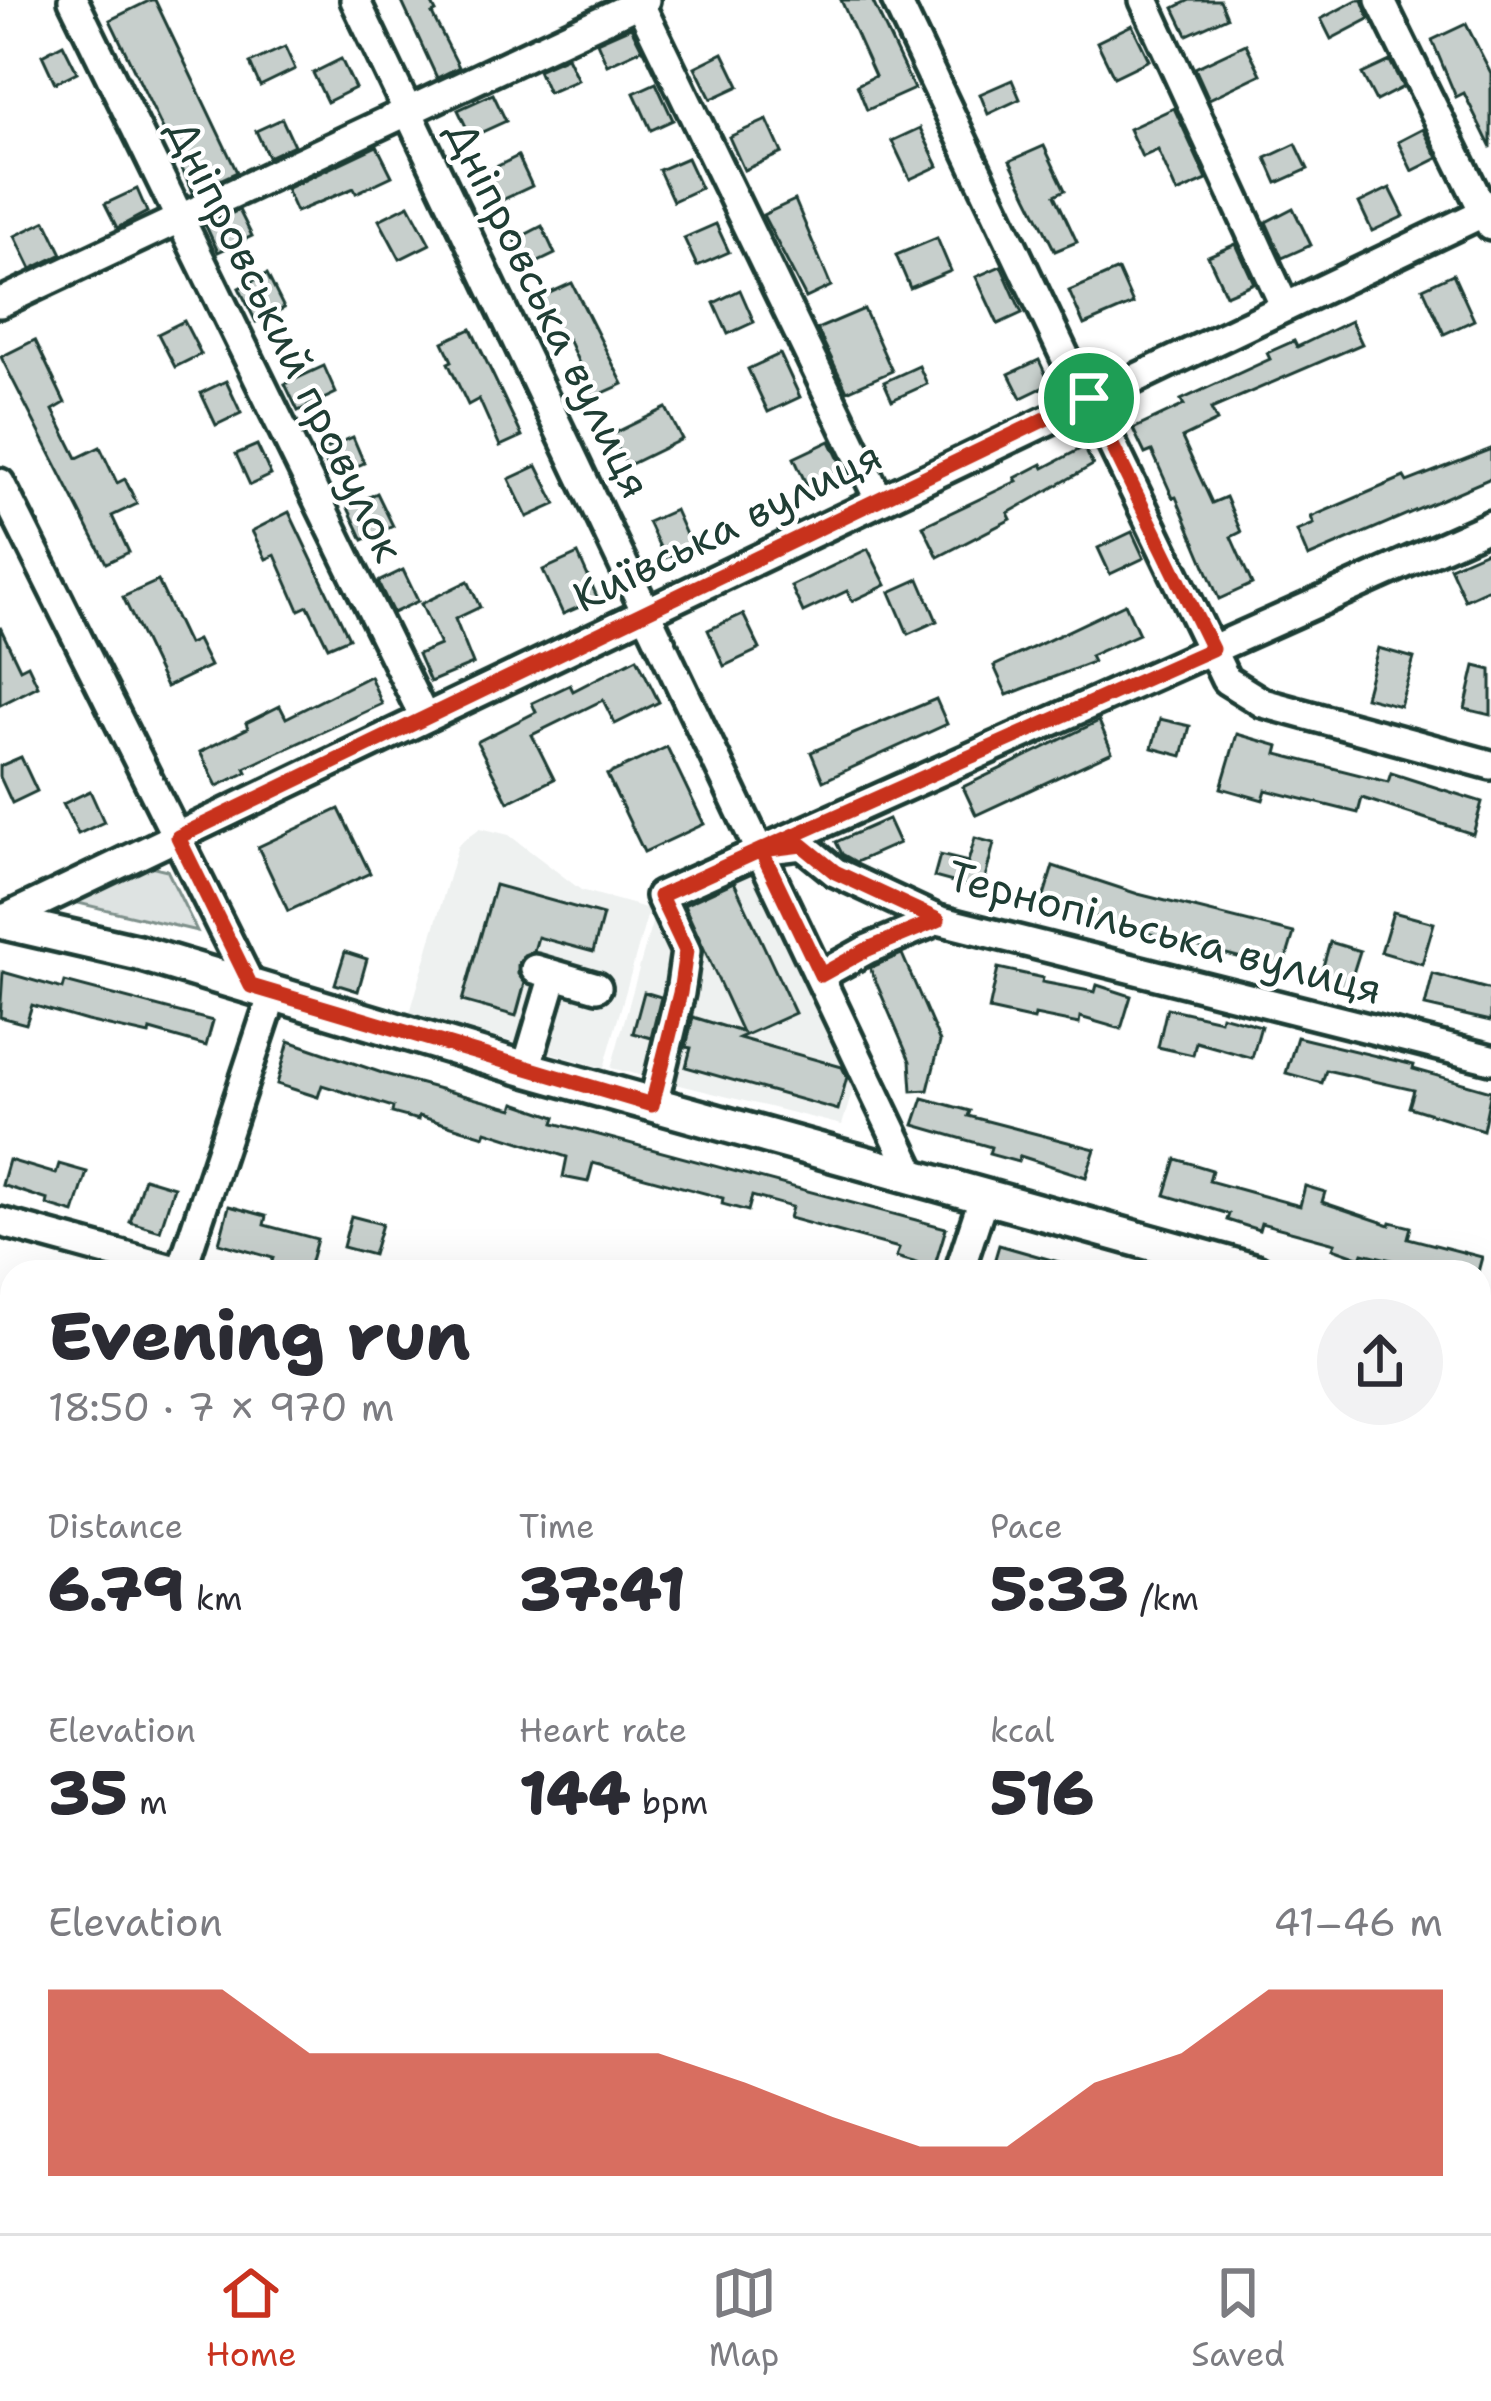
<!DOCTYPE html>
<meta charset="utf-8">
<style>
:root{--surface:#fff;--page:#f2f2f3;--text:#2b2b33;--muted:#7c7c81;--line:#e1e1e2;--accent:#c8321e}
body{margin:0;font-family:"Shantell Sans",sans-serif;background:var(--page);color:var(--text);height:100vh;display:flex;flex-direction:column;font-size:45px;white-space:nowrap}
*{box-sizing:border-box;margin:0}
p{font-size:39px;color:var(--muted)}
.icon{flex:none;width:66px;height:66px;fill:none;stroke:currentColor;stroke-width:2;stroke-linecap:round;stroke-linejoin:round}
.map{position:relative;flex:1;overflow:hidden}
.details{position:absolute;left:0px;top:1260px;width:1491px;height:975px;display:flex;flex-direction:column;background:var(--surface);border-radius:36px 36px 0 0;box-shadow:0 12px 48px #0002}
.details>*{flex:none}
.pin{position:absolute;display:grid;place-items:center;width:102px;height:102px;color:#fff;margin:-51px;border:6px solid #fff;border-radius:50%;box-shadow:0 3px 12px #0007}
.round{display:grid;place-items:center;flex:none;width:126px;height:126px;border-radius:63px;background:var(--page)}
.head{display:flex;align-items:center;justify-content:space-between;height:204px;padding:0 48px}
h1{font-size:66px;font-weight:800;line-height:90px}
.stats{display:grid;grid-template-columns:repeat(3,1fr);gap:18px;height:204px;padding:12px 48px}
.stats div{display:grid;align-content:center}
.stats b{font-size:60px;font-weight:800}
.stats small{font-size:33px;font-weight:400}
.stats p{font-size:33px}
.chart{height:336px;padding:24px 48px}
.chart p{display:flex;justify-content:space-between}
.chart svg{width:100%;height:216px;margin-top:12px;fill:var(--accent);opacity:.7}
.dock{display:flex;justify-content:space-around;align-items:center;height:168px;border-top:3px solid var(--line);background:var(--surface);font-size:33px;color:var(--muted)}
.dock a{display:grid;justify-items:center;gap:6px}
.dock .selected{color:var(--accent)}
.map>svg:first-child{display:block}
</style>
<div class="map">
<svg width="1491" height="2233" viewBox="0 0 1491 2233">
<rect width="100%" height="100%" fill="#fff"/>
<filter id="ink" filterUnits="userSpaceOnUse"><feTurbulence type="fractalNoise" baseFrequency=".00833" numOctaves="2"/><feDisplacementMap in="SourceGraphic" scale="24" xChannelSelector="R" yChannelSelector="G"/><feConvolveMatrix kernelMatrix="1 2 1 2 8 2 1 2 1" color-interpolation-filters="sRGB"/></filter>
<g filter="url(#ink)">
<g fill="#eef1f0">
<path d="M480 828 509 835 581 890 649 909 604 1068 410 1013 458 845Z"/>
<path d="M741 843 856 1080 842 1125 611 1068 655 912 647 887Z"/>
</g>
<path fill="#dee3e2" stroke="#7e908b" stroke-width="3" d="M146 865 167 870 197 931 78 903 90 891Z"/>
<g fill="#c7cfcc" stroke="#1f3d34" stroke-width="3">
<path d="M151 0H155L237 172 193 192 110 20Z"/>
<path d="M401 0H430L436 12 432 14 459 67 437 78Z"/>
<path d="M841 0H872L914 89 867 110 857 85 875 76Z"/>
<path d="M1190 0H1220L1227 17 1187 35 1174 8Z"/>
<path d="M1357 0H1362L1369 19 1331 39 1321 19Z"/>
<path d="M1466 24 1491 73V148L1464 93 1456 97 1432 40Z"/>
<path d="M1132 25 1149 60 1114 77 1097 42Z"/>
<path d="M631 27 642 49 607 65 597 42Z"/>
<path d="M63 44 77 72 55 83 42 55Z"/>
<path d="M1246 44 1261 74 1209 99 1195 68Z"/>
<path d="M285 47 295 69 260 86 250 63Z"/>
<path d="M723 53 739 86 711 99 695 67Z"/>
<path d="M567 57 578 80 548 93 538 70Z"/>
<path d="M341 59 355 88 327 102 313 73Z"/>
<path d="M1390 61 1403 87 1376 101 1362 74Z"/>
<path d="M1012 80 1020 99 988 114 980 94Z"/>
<path d="M656 83 673 120 651 130 634 93Z"/>
<path d="M493 94 506 121 471 137 458 110Z"/>
<path d="M1174 108 1207 180 1177 193 1158 150 1142 157 1129 129Z"/>
<path d="M282 119 294 145 268 157 256 131Z"/>
<path d="M767 120 782 153 744 170 729 137Z"/>
<path d="M920 128 938 166 910 179 892 141Z"/>
<path d="M1423 129 1438 158 1412 171 1398 142Z"/>
<path d="M1296 144 1308 169 1277 183 1266 158Z"/>
<path d="M377 146 392 176 356 193 354 188 296 212 286 189Z"/>
<path d="M1044 146 1065 190 1055 195 1077 242 1055 251 1010 161Z"/>
<path d="M518 156 532 186 502 200 488 171Z"/>
<path d="M687 158 701 188 673 201 659 170Z"/>
<path d="M1390 188 1404 216 1372 231 1359 203Z"/>
<path d="M137 189 147 212 117 228 105 204Z"/>
<path d="M795 200 831 286 806 298 763 215Z"/>
<path d="M409 205 430 244 400 259 379 220Z"/>
<path d="M1293 208 1311 245 1282 258 1266 222Z"/>
<path d="M239 210 252 236 218 252 206 226Z"/>
<path d="M46 221 62 254 31 269 15 236Z"/>
<path d="M716 224 729 252 697 266 684 238Z"/>
<path d="M542 226 555 254 528 267 515 240Z"/>
<path d="M937 238 951 271 910 288 896 255Z"/>
<path d="M1236 244 1254 283 1226 295 1208 256Z"/>
<path d="M1001 266 1022 313 998 324 976 277Z"/>
<path d="M1118 270 1133 304 1084 325 1069 291Z"/>
<path d="M267 274 284 308 256 322 239 288Z"/>
<path d="M1453 274 1474 320 1444 334 1423 288Z"/>
<path d="M572 283 623 384 594 397 568 339 562 342 541 297Z"/>
<path d="M740 290 754 322 728 334 714 303Z"/>
<path d="M864 309 892 371 847 391 817 329Z"/>
<path d="M184 321 201 354 175 367 158 334Z"/>
<path d="M1351 321 1362 344 1211 409 1217 421 1182 438 1212 503 1226 497 1241 532 1231 537 1252 584 1219 599 1176 497 1173 498 1152 451 1145 454 1133 429 1184 405 1181 400 1270 359 1267 353 1294 341 1297 347Z"/>
<path d="M471 329 522 436 500 446 479 399 468 405 448 363 452 361 443 342Z"/>
<path d="M35 340 65 403 53 410 77 458 100 447 117 483 125 479 137 504 112 516 129 552 106 563 1 357Z"/>
<path d="M780 354 800 397 768 412 748 369Z"/>
<path d="M1039 360 1050 384 1021 398 1009 374Z"/>
<path d="M324 366 336 393 298 411 285 384Z"/>
<path d="M919 366 927 384 892 400 884 382Z"/>
<path d="M226 381 241 413 216 425 201 393Z"/>
<path d="M666 408 682 439 627 466 611 435Z"/>
<path d="M353 437 364 463 332 477 321 451Z"/>
<path d="M830 441 843 468 807 486 794 458Z"/>
<path d="M257 445 271 475 250 485 236 454Z"/>
<path d="M1084 447 1093 465 1008 513 1011 519 938 557 923 526 1017 481 1015 478 1042 464 1044 468Z"/>
<path d="M1491 449V478L1308 557 1297 531 1314 524 1311 517 1404 477 1407 482Z"/>
<path d="M537 466 556 504 527 517 509 479Z"/>
<path d="M377 493 393 526 363 540 348 508Z"/>
<path d="M675 510 691 546 665 558 648 522Z"/>
<path d="M289 512 349 638 328 647 308 606 299 610 275 555 266 559 252 531Z"/>
<path d="M1132 532 1144 558 1110 574 1098 548Z"/>
<path d="M868 549 886 585 852 601 847 591 803 612 791 586Z"/>
<path d="M1491 549V588L1465 600 1450 567Z"/>
<path d="M578 554 598 599 563 614 543 570Z"/>
<path d="M403 570 418 601 393 613 378 582Z"/>
<path d="M919 579 937 621 908 634 890 592Z"/>
<path d="M158 581 188 644 197 640 210 666 166 687 123 597Z"/>
<path d="M468 581 480 607 455 619 473 664 430 682 418 654 440 645 421 604Z"/>
<path d="M1125 604 1139 634 1090 656 1093 662 1007 695 994 666Z"/>
<path d="M743 614 760 649 724 666 708 630Z"/>
<path d="M0 627 20 669 28 665 38 686 0 705Z"/>
<path d="M1378 648 1414 658 1400 706 1365 697Z"/>
<path d="M637 658 659 702 615 724 603 700 532 735 554 779 508 802 477 742 536 712 532 703 570 685 573 691Z"/>
<path d="M1475 666 1491 670V715L1465 709Z"/>
<path d="M370 676 382 704 245 768 247 772 217 786 200 752 248 728 246 723 280 706 286 718Z"/>
<path d="M936 699 947 724 823 781 811 752Z"/>
<path d="M1160 719 1190 726 1182 756 1152 748Z"/>
<path d="M1099 721 1112 752 976 815 963 787Z"/>
<path d="M1237 734 1279 746 1277 754 1388 782 1391 773 1482 802 1473 834 1362 798 1358 813 1266 790 1263 800 1221 788Z"/>
<path d="M667 747 704 824 644 852 607 775Z"/>
<path d="M21 757 37 791 12 803 0 777V766Z"/>
<path d="M90 791 104 822 78 834 63 804Z"/>
<path d="M339 809 370 873 288 911 258 847Z"/>
<path d="M888 819 899 843 856 862 842 854 836 842Z"/>
<path d="M975 838 994 843 982 890 934 877 940 855 968 862Z"/>
<path d="M1053 866 1138 894 1294 933 1283 969 1128 928 1043 899Z"/>
<path d="M734 882 795 1013 739 1038 842 1067 847 1077 838 1110 686 1067 691 1048 686 1047 693 1017 742 1032 684 905Z"/>
<path d="M495 885 603 915 593 952 538 937 534 951 524 955 518 965V974L525 983 516 1016 462 1001Z"/>
<path d="M1393 912 1434 923 1422 964 1381 952Z"/>
<path d="M1330 942 1360 951 1348 989 1319 980Z"/>
<path d="M345 952 367 959 358 991 335 984Z"/>
<path d="M902 954 940 1042 928 1090 912 1091 910 1061 870 968Z"/>
<path d="M998 968 1043 978 1042 982 1095 992 1097 985 1131 996 1121 1029 1080 1017 1079 1024 1035 1015 1034 1020 989 1010Z"/>
<path d="M3 972 63 989 65 982 213 1021 206 1046 150 1030 149 1035 87 1021 32 1005 26 1024 0 1017Z"/>
<path d="M1433 974 1491 990V1021L1425 1006Z"/>
<path d="M644 992 661 997 651 1038 633 1033Z"/>
<path d="M1167 1008 1220 1020 1221 1015 1261 1026 1252 1058 1196 1042 1193 1055 1158 1047Z"/>
<path d="M1297 1037 1414 1065 1413 1069 1491 1091 1483 1130 1409 1107 1414 1090 1326 1070 1322 1083 1286 1073Z"/>
<path d="M289 1041 385 1074 513 1109 515 1103 556 1117 554 1123 946 1228 934 1268 896 1257 899 1248 789 1218 792 1207 752 1196 748 1211 722 1204 723 1198 593 1163 588 1182 563 1177 567 1157 486 1131 484 1136 419 1116 418 1120 392 1113 393 1107 322 1085 318 1097 277 1084Z"/>
<path d="M923 1098 970 1111 968 1116 1095 1149 1086 1177 1020 1156 1018 1162 989 1154 991 1147 914 1125Z"/>
<path d="M1176 1159 1212 1170 1209 1181 1300 1206 1305 1186 1325 1192 1322 1202 1390 1225 1391 1222 1411 1227 1408 1238 1482 1257 1478 1272H1441L1363 1253 1361 1258 1333 1248 1335 1243 1261 1223 1259 1230 1227 1220 1229 1214 1165 1195Z"/>
<path d="M9 1160 56 1174 59 1164 87 1172 74 1213 47 1205 48 1200 2 1185Z"/>
<path d="M144 1178 174 1187 160 1231 130 1222Z"/>
<path d="M229 1206 266 1216 264 1225 317 1239 308 1272 271 1265 273 1258 219 1243Z"/>
<path d="M351 1216 382 1224 373 1255 343 1247Z"/>
<path d="M999 1245 1076 1267V1272H991Z"/>
</g>
<g fill="none" stroke-linecap="round" stroke-linejoin="round">
<defs>
<g id="minor">
<path d="M73 0 424 717"/>
<path d="M355 0 914 1176"/>
<path d="M638 0 879 499"/>
<path d="M896 0 1077 382 1099 417 1226 680 1263 703 1491 765"/>
<path d="M1144 0 1285 307"/>
<path d="M1380 0 1491 226"/>
<path d="M0 303 645 0"/>
<path d="M0 483 251 986"/>
<path d="M777 848 802 845 835 872 938 920 1491 1059"/>
<path d="M0 921 1491 209"/>
<path d="M535 969 597 987"/>
<path d="M821 975 868 949 938 920"/>
<path d="M526 1069 554 975"/>
<path d="M653 1105 680 993 686 951 660 896 1491 525"/>
<path d="M0 1222 183 1272"/>
<path d="M181 1272 273 994"/>
<path d="M959 1272 984 1196"/>
<path d="M0 1515 12 1519"/>
<path d="M1479 1626 1491 1629"/>
<path d="M0 1809 12 1772"/>
<path d="M1479 1906 1491 1909"/>
<path d="M0 2113 12 2116"/>
<path d="M1479 2169 1491 2127"/>
<path d="M1479 2188 1491 2191"/>
<path d="M465 2223 508 2233"/>
<path d="M651 2233 655 2223"/>
<path d="M1454 2233 1457 2223"/>
</g>
<g id="major">
<path d="M0 921 139 953 526 1069 1256 1272"/>
<path d="M1479 1335 1491 1338"/>
</g>
</defs>
<use href="#minor" stroke="#1f3d34" stroke-width="36"/>
<use href="#major" stroke="#1f3d34" stroke-width="42"/>
<use href="#minor" stroke="#fff" stroke-width="27"/>
<use href="#major" stroke="#fff" stroke-width="33"/>
</g>
</g>
<g fill="none" stroke-linecap="round" stroke-linejoin="round" filter="url(#ink)">
<defs>
<path id="route" d="M1089 398 178 837 251 986 652 1105 680 993 686 951 660 896 761 850 802 845 835 872 938 920 868 949 821 975 761 850 1212 649 1089 398"/>
</defs>
<use href="#route" stroke="#fff" stroke-width="24"/>
<use href="#route" stroke="#c8321e" stroke-width="15"/>
</g>
<g text-anchor="middle" dominant-baseline="central" stroke-width="9" stroke-linejoin="round" paint-order="stroke">
<g font-size="42" fill="#1f3d34" stroke="#fff">
<text transform="translate(549 309) rotate(64)">Дніпровська вулиця</text>
<text transform="translate(286 340) rotate(64)">Дніпровський провулок</text>
<text transform="translate(727 526) rotate(-26)">Київська вулиця</text>
<text transform="translate(1165 932) rotate(15)">Тернопільська вулиця</text>
</g>
</g>
</svg>
<div class="pin" style="left:1089px;top:398px;background:#1e9e55"><svg class="icon" aria-label="arrive" viewBox="0 0 24 24"><path d="M6 21V4h12l-3 4 3 4H6"/></svg></div>
<section class="details">
<div class="head"><div><h1>Evening run</h1><p>18:50 · 7 × 970 m</p></div><a class="round"><svg class="icon" aria-label="share" viewBox="0 0 24 24"><path d="M12 15V3M7 8l5-5 5 5M5 13v7h14v-7"/></svg></a></div>
<div class="stats">
<div><p>Distance</p><b>6.79<small> km</small></b></div>
<div><p>Time</p><b>37:41</b></div>
<div><p>Pace</p><b>5:33<small> /km</small></b></div>
</div>
<div class="stats">
<div><p>Elevation</p><b>35<small> m</small></b></div>
<div><p>Heart rate</p><b>144<small> bpm</small></b></div>
<div><p>kcal</p><b>516</b></div>
</div>
<div class="chart"><p><span>Elevation</span>41–46 m</p>
<svg viewBox="0 0 160 44" preserveAspectRatio="none"><path d="M0 44V6L10 6L20 6L30 19L40 19L50 19L60 19L70 19L80 25L90 32L100 38L110 38L120 25L130 19L140 6L150 6L160 6V44z"/></svg>
</div>
</section>
</div>
<nav class="dock">
<a class="selected"><svg class="icon" aria-label="home" viewBox="0 0 24 24"><path d="M3 11l9-7 9 7M6 9v11h12V9"/></svg>Home</a>
<a><svg class="icon" aria-label="map" viewBox="0 0 24 24"><path d="M3 6l6-2 6 2 6-2v14l-6 2-6-2-6 2zM9 4v14M15 6v14"/></svg>Map</a>
<a><svg class="icon" aria-label="saved" viewBox="0 0 24 24"><path d="M7 4h10v16l-5-4-5 4z"/></svg>Saved</a>
</nav>
